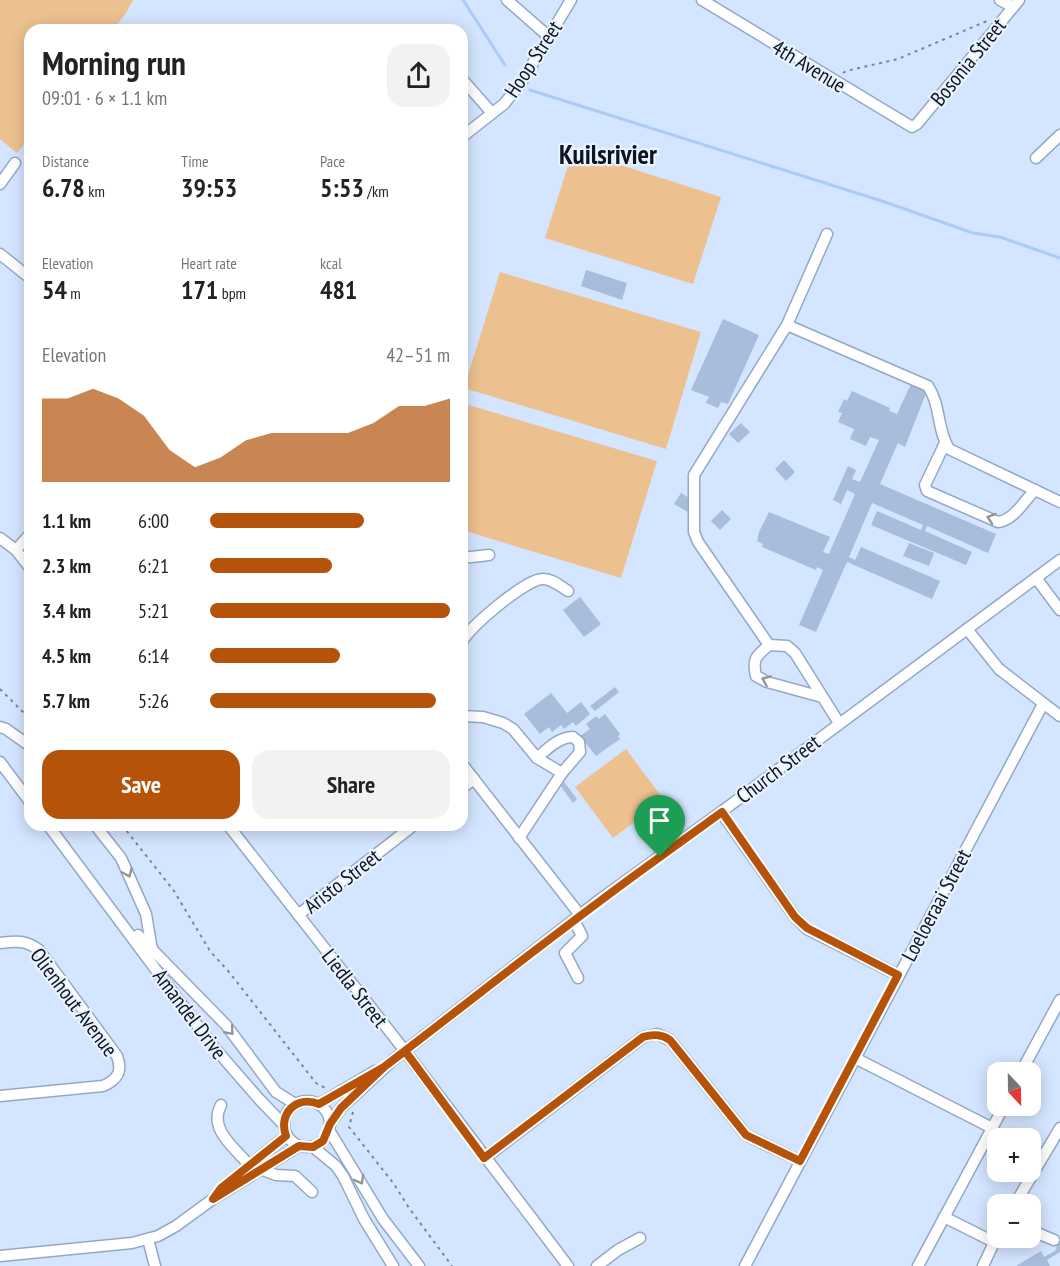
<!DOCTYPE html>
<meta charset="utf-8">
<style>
:root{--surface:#fff;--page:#f2f2f2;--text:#222;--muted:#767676;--accent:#b45309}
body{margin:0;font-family:"PT Sans Narrow",sans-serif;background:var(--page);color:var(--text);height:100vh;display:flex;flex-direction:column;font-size:22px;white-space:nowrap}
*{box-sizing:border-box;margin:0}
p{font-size:20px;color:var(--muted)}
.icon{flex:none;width:33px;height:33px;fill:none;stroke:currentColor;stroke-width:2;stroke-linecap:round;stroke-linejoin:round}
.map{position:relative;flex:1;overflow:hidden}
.panel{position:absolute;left:24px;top:24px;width:444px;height:807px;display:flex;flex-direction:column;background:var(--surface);border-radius:18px;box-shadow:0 3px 15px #0003}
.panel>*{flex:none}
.needle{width:39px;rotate:158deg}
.controls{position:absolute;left:987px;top:1062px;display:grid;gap:12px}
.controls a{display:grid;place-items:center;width:54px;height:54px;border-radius:12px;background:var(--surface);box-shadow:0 3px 15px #0003;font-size:30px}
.pin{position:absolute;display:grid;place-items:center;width:51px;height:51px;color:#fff;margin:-62px -26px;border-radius:50% 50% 50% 0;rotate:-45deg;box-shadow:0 0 6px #0007}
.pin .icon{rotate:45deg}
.round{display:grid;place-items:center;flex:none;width:63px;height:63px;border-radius:18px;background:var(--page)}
.summary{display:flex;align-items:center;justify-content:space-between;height:102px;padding:0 18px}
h1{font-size:33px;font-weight:800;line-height:45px}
.metrics{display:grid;grid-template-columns:repeat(3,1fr);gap:9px;height:102px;padding:6px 18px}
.metrics div{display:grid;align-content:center}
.metrics b{font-size:26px;font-weight:800}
.metrics small{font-size:16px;font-weight:400}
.metrics p{font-size:16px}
.chart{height:168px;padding:12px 18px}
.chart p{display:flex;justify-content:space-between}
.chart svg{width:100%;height:108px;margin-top:6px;fill:var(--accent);opacity:.7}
.primary-button{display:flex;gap:12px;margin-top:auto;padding:12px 18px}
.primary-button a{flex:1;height:69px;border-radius:18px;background:var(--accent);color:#fff;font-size:24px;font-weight:800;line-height:69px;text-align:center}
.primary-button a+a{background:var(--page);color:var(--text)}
ul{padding:0 18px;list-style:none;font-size:20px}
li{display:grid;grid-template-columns:96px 72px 1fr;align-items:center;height:45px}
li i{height:15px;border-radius:8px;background:var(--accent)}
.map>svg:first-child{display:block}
</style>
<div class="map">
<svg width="1060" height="1266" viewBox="0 0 1060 1266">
<rect width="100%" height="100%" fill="#d4e5ff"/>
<g fill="#edc18f">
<path d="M0 0H133L126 13 113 30H30V137L17 153 0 139Z"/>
<path d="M573 150 721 197 693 284 545 238Z"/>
<path d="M500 272 701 332 666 449 464 388Z"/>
<path d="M462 403 657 461 621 578 462 530Z"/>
<path d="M626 749 664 800 613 838 575 787Z"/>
</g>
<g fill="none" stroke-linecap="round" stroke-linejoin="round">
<g stroke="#accafa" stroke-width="3">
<path d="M463 0 505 65"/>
<path d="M530 90 882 201 973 233 1000 237 1060 258"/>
</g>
</g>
<g fill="#a8bcdb">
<path d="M586 270 627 283 622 300 581 286Z"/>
<path d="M723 319 759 335 728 404 721 402 718 408 706 403 709 397 691 390Z"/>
<path d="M911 384 927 391 905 447 898 443 880 484 996 534 988 553 927 526 925 531 972 552 966 565 871 525 877 511 921 530 923 525 872 503 849 557 855 560 861 547 940 581 932 599 847 562 816 632 799 625 823 570 817 567 816 570 762 547 763 544 757 541 759 532 769 512 830 537 823 552 829 554 855 494 847 490 841 504 833 500 848 466 856 470 852 479 860 482 879 440 870 437 866 446 850 439 854 429 838 422 842 413 838 412 844 399 847 401 852 391 890 408 889 411 897 414Z"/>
<path d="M741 423 750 432 738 443 729 434Z"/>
<path d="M784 460 795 472 786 481 775 469Z"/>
<path d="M681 493 694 501 688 512 674 504Z"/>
<path d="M722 510 731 519 720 530 711 521Z"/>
<path d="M909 543 934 553 929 566 903 556Z"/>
<path d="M580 597 601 624 584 637 563 610Z"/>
<path d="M615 687 619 692 595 711 590 706Z"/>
<path d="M551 693 567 713 581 702 590 714 576 726 573 722 564 729 561 725 552 732 549 727 540 734 524 714Z"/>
<path d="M605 714 620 734 618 736 620 739 596 756 580 736 590 729 586 724 596 716 599 719Z"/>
<path d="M564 782 577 799 573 803 560 785Z"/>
<path d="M1060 1238V1252L1047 1260 1050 1266H1016L1041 1251 1044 1257 1055 1251Z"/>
</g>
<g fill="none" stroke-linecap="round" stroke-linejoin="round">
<defs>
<g id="minor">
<path d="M507 0 548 36"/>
<path d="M702 0 912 127 917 124 1019 0"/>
<path d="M1000 0 1013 7"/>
<path d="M462 79 492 113"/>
<path d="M462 137 504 104 521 83 571 0"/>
<path d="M1036 158 1060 135"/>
<path d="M0 184 15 163"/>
<path d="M0 254 30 278"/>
<path d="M787 325 928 386C941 406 937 430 949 449L1060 502"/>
<path d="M945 443 925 485 927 491 998 522C1013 521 1025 500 1035 490"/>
<path d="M0 538 16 550 30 568"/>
<path d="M16 550 30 534"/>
<path d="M462 558 489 555"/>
<path d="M1036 578 1060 610"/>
<path d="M967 629 999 669 1060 716"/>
<path d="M462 642C469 627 525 580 542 579 551 578 560 586 568 591"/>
<path d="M769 645 698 542 694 532V475L787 325 827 234"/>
<path d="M822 697 767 682 756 676C752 659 756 656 769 645L787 646 795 653 839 723"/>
<path d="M462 716 483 717 503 723 513 729 537 758 562 773"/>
<path d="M0 727 6 729 30 746"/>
<path d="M0 762 30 802"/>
<path d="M462 764 580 915"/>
<path d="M462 788 474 779"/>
<path d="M721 812 795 917 807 929 898 975"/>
<path d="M48 825 212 1045 259 1099 283 1124"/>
<path d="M95 825 121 858 146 914 152 950"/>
<path d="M228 825 405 1051 568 1266"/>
<path d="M519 838 562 773 580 752 579 742 573 737C559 737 547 749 537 758"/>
<path d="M298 915 414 825"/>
<path d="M574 920 582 936 565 953 578 978"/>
<path d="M138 935 226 1025 276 1092 295 1104"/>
<path d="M0 943C16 941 26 940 39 950L117 1056C123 1072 117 1080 103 1086L0 1096"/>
<path d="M855 1058 992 1128"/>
<path d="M1021 1072 1060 1000"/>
<circle cx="307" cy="1124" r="23"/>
<path d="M319 1104 375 1071"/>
<path d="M221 1105C208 1129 234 1147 249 1165"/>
<path d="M330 1124 341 1108 393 1060 598 901 721 812 1060 560"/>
<path d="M329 1130 383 1219 419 1266"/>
<path d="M313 1147 336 1166 343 1176 364 1219 393 1266"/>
<path d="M485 1158 643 1037 657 1034 670 1040 746 1135 800 1161"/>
<path d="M260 1169 276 1175 295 1176 312 1192"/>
<path d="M223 1187 286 1136"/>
<path d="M1015 1204 1060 1128"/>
<path d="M944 1217 994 1242"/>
<path d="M1030 1230 1054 1240"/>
<path d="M148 1239 155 1266"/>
<path d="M0 1256 132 1243 158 1236 176 1226 213 1199 299 1146"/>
<path d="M597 1266 618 1250 640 1238"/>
<path d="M745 1266 1043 704"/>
<path d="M918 1266 1004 1106"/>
<path d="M983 1266 997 1236"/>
</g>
</defs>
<use href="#minor" stroke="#94a8c6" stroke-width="13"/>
<g stroke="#798598" stroke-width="2" stroke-dasharray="3 4.5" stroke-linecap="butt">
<path d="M843 73 846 71 898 59 987 21"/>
<path d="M0 689 30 719"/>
<path d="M122 825 174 891 210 951 229 972 316 1083 325 1088"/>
<path d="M353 1112 349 1127 394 1184 409 1208 452 1266"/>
</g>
<use href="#minor" stroke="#fff" stroke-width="10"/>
</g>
<defs><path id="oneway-chevron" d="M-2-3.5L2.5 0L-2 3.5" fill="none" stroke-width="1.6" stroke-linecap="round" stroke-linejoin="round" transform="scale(1.5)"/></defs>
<g stroke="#92959a">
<use href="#oneway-chevron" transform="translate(991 518) rotate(-161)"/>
<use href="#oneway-chevron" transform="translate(766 680) rotate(-156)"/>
<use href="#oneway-chevron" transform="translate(128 873) rotate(67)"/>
<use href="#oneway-chevron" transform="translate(230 1031) rotate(49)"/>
<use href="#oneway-chevron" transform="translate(360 1180) rotate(61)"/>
</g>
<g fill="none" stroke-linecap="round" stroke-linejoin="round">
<defs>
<path id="route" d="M660 857C569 922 482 992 393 1060L384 1067 319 1104C296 1095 278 1114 286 1136L221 1188 213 1199 299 1146 313 1147 323 1141 330 1124 341 1108 384 1067 405 1051 484 1158 643 1037C653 1034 661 1034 670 1040L746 1135 800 1161 898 975 807 928 795 917 722 812 660 857"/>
</defs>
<use href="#route" stroke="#fff" stroke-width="12"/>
<use href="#route" stroke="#b45309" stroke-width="8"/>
</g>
<g text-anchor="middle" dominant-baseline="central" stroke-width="4.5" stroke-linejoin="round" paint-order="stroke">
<g font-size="21" fill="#0d141f" stroke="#e9f2ff">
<text transform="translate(533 59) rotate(-57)">Hoop Street</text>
<text transform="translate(968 62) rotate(-51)">Bosonia Street</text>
<text transform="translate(809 66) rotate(31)">4th Avenue</text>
<text transform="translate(778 769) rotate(-37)">Church Street</text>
<text transform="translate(342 881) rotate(-38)">Aristo Street</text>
<text transform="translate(936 905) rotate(-62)">Loeloeraai Street</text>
<text transform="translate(355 988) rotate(52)">Liedla Street</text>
<text transform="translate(74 1002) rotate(53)">Olienhout Avenue</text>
<text transform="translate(190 1014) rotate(53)">Amandel Drive</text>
</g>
<g font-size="27" font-weight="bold" fill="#0d141f" stroke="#e9f2ff">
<text x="608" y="154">Kuilsrivier</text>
</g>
</g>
</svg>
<div class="controls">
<a><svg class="needle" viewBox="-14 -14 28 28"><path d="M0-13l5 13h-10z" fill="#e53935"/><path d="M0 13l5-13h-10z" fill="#767676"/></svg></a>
<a>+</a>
<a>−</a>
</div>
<div class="pin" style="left:660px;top:857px;background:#1e9e55"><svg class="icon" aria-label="arrive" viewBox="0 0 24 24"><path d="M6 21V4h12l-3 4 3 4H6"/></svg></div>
<section class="panel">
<div class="summary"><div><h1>Morning run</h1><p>09:01 · 6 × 1.1 km</p></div><a class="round"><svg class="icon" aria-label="share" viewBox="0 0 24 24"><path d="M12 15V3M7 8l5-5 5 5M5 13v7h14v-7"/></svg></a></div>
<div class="metrics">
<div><p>Distance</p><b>6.78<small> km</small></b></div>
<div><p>Time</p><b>39:53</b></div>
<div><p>Pace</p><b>5:53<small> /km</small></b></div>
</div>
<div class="metrics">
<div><p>Elevation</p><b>54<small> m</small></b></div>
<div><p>Heart rate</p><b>171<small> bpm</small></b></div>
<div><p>kcal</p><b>481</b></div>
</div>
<div class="chart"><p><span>Elevation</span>42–51 m</p>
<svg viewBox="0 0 160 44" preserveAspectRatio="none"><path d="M0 44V10L10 10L20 6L30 10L40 17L50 31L60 38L70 34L80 27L90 24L100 24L110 24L120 24L130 20L140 13L150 13L160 10V44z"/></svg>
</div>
<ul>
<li><b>1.1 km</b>6:00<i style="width:64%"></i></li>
<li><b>2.3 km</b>6:21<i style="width:51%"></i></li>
<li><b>3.4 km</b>5:21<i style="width:100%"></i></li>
<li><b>4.5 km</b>6:14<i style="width:54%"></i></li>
<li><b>5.7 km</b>5:26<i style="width:94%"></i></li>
</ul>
<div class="primary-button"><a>Save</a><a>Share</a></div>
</section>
</div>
